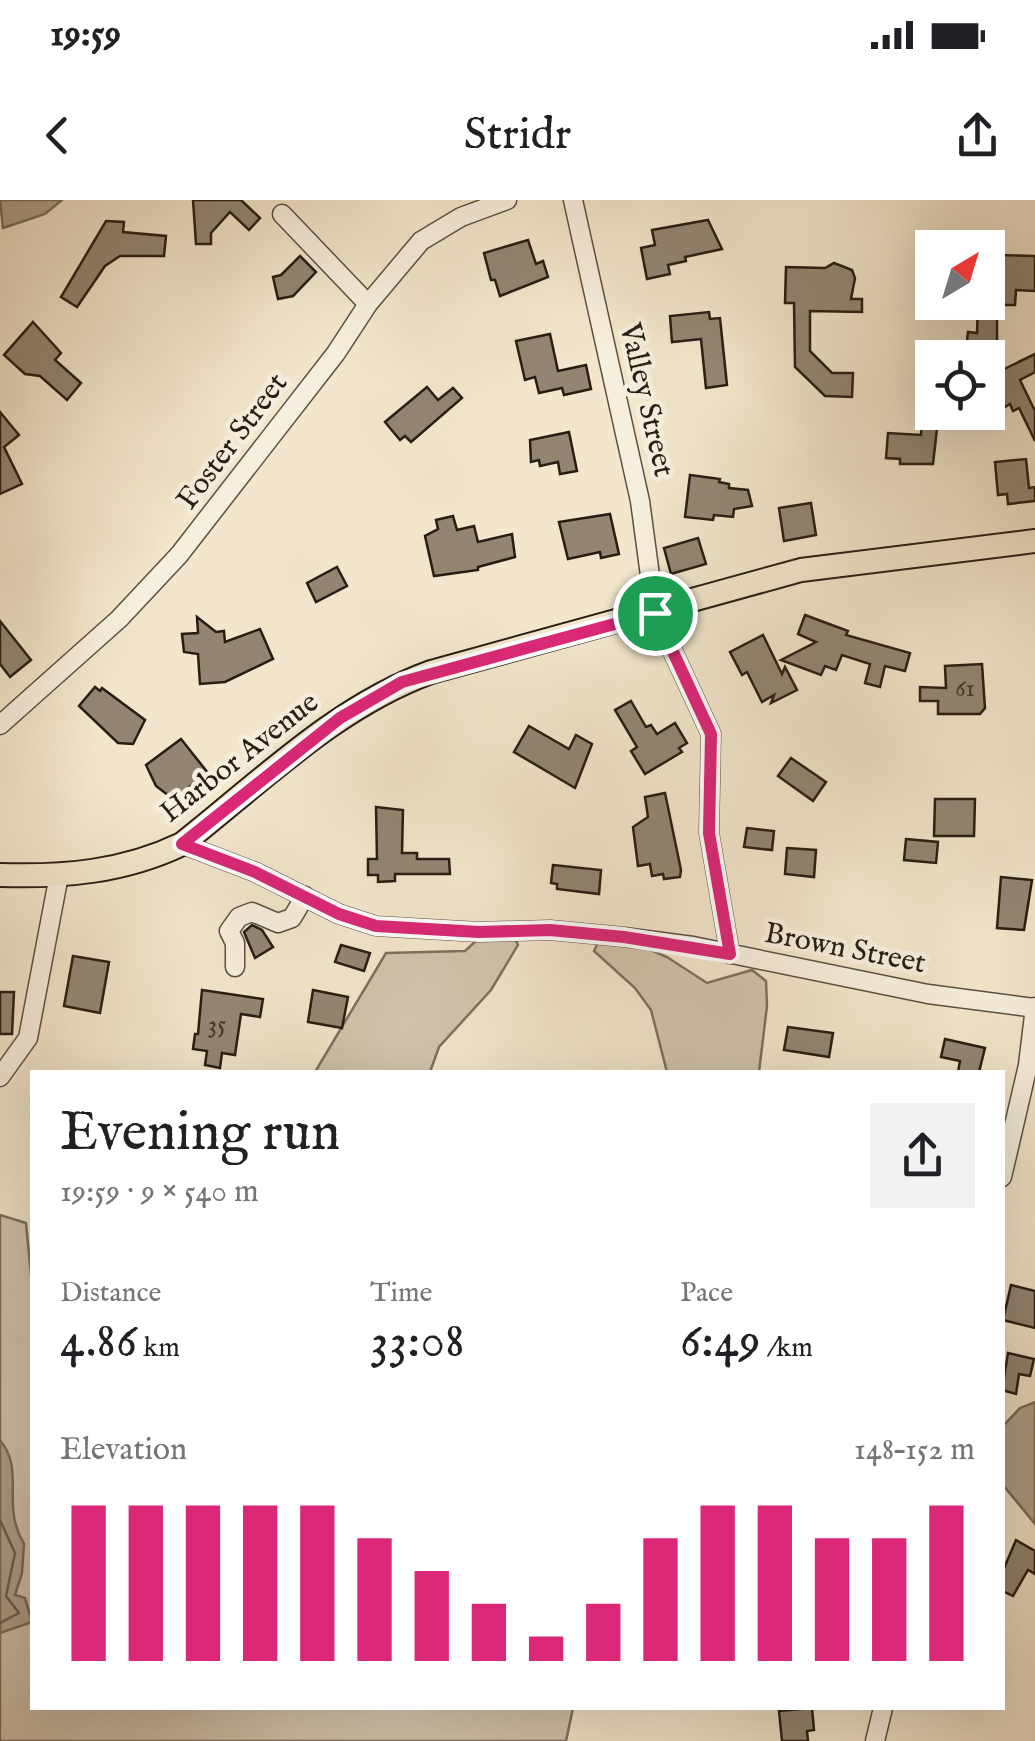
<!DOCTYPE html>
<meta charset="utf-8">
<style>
:root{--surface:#fff;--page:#f2f2f2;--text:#202124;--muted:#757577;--accent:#db2777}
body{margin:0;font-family:"IM FELL English",serif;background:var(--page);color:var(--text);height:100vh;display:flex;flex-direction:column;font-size:38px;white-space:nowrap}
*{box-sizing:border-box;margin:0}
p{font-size:32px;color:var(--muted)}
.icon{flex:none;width:55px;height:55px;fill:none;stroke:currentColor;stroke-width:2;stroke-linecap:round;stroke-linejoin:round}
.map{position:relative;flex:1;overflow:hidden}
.drawer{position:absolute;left:30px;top:870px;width:975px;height:640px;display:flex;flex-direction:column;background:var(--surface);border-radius:0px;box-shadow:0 10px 40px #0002}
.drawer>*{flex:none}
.needle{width:65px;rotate:38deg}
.tools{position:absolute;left:915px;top:30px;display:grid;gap:20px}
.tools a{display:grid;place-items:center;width:90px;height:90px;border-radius:0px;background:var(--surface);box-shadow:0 10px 40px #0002;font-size:50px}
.pin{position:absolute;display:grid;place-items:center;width:85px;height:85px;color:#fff;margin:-42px;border:5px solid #fff;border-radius:50%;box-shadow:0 2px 10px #0007}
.round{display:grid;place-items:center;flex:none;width:105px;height:105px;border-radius:0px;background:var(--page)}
.overview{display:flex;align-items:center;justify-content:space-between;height:170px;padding:0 30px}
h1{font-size:55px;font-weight:600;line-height:75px}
.figures{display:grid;grid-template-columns:repeat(3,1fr);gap:15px;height:170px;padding:10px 30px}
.figures div{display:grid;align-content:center}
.figures b{font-size:50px;font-weight:600}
.figures small{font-size:28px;font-weight:400}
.figures p{font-size:28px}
.chart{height:280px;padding:20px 30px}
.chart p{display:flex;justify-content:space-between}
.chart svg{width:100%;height:180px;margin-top:10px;stroke:var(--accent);stroke-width:6}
.status{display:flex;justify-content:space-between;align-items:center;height:70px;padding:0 50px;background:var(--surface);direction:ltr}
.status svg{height:28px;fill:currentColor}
header{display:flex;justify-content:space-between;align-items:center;height:130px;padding:0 30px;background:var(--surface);font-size:45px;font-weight:600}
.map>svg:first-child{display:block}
</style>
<div class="status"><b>19:59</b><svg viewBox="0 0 49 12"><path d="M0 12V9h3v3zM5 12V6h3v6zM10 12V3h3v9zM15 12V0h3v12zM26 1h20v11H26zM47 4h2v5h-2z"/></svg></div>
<header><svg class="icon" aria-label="back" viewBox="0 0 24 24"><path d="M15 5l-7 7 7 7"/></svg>Stridr<svg class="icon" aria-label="share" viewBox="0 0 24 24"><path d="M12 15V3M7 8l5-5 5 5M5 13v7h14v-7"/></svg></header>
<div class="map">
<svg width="1035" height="1541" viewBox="0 0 1035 1541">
<rect width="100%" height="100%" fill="#f3e6cc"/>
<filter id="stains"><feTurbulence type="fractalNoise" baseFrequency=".002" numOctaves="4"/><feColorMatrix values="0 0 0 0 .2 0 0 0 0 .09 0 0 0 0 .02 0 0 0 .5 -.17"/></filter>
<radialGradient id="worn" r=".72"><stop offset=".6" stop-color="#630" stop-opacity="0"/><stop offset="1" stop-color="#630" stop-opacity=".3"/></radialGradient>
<g fill="#d1c4ad" stroke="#7d7060" stroke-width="2.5">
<path d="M614 734 667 757 707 783 752 770 766 781 767 806 759 872H667L651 810 635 788 594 751 599 741Z"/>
<path d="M480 737 515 738 518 745 491 790 439 847 430 872H315L386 753 465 751Z"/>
<path d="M0 1015 26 1023 32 1085V1508H573L566 1541H0Z"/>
</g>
<g fill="#aea28d" stroke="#796d5c" stroke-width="2.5">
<path d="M0 0H62L45 14 3 28Z"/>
<path d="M1035 1202V1324L1003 1285V1226L1020 1208Z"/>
<path d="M0 1240C26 1272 0 1303 24 1344L22 1373 15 1395 25 1398 32 1422 0 1433Z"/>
</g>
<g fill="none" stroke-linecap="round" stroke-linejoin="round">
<path stroke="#6c6050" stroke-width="2.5" d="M0 1320 15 1353 6 1396 19 1413 0 1423"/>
</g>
<g fill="#928673" stroke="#291d13" stroke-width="2.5">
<path d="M193 0H241L260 18 249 30 230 12 211 33V44H196Z"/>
<path d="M708 20 722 49 685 57 686 61 668 65 670 74 647 79 641 48 655 45 652 30Z"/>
<path d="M106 21 124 22 123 32 166 36 164 56H120L105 66 77 107 61 97Z"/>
<path d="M528 40 536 64 543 61 548 77 500 96 495 80H491L484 53Z"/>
<path d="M992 55 1035 56V91L1016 90 1015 105H997V154L966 150 968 132 977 133 978 102H988Z"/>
<path d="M300 56 316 72 293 96 278 99 273 77 281 75Z"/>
<path d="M834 63 852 70 855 78 851 99H862V112L810 111V151L832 173H853L852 197 825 196 795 167 794 103H785L786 67 825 68Z"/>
<path d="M709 112 710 119 720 118 727 185 706 188 701 139 672 142 670 116Z"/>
<path d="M33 122 61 153 55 160 81 183 67 200 40 176 25 174 4 155Z"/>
<path d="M550 134 558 171 586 165 591 189 564 195 562 188 539 193 535 177 525 180 516 141Z"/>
<path d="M1035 154V172L1020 180 1035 211V241L1019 208 1013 211 1010 204 1005 207 1000 197 988 203V184L1000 177 998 172Z"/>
<path d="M427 187 438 200 453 188 462 198 411 242 405 236 400 240 385 222Z"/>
<path d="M0 212 19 235 4 247 22 284 0 294Z"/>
<path d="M922 222 937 229 933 264H900V259L886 258 888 233 921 235Z"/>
<path d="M569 232 577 271 560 274 558 262 540 266 539 260 531 262 530 240Z"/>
<path d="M1026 259 1029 288 1035 287V301L1008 304 1007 294 998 295 995 262Z"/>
<path d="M690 275 720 279 719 282 729 284V288L748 290 752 306 734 309 733 317 714 315 713 320 685 317Z"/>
<path d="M811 303 816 335 784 341 779 308Z"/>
<path d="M610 314 619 354 601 358 600 352 568 359 559 322Z"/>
<path d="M453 316 457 330 474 326 478 342 512 334 515 357 478 367V370L434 376 425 336 438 329 436 320Z"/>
<path d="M698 338 706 364 671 374 664 348Z"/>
<path d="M337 367 347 386 316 402 307 383Z"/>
<path d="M805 415 848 431 846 435 910 453 905 471 885 466 880 487 865 483 870 464 842 455 836 470 825 466 821 475 781 460 816 442 798 434Z"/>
<path d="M197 417 216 432 224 431 225 442 260 429 273 459 225 482 200 484 198 454 184 452 182 434 198 433Z"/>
<path d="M0 421 31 460 10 477 0 464Z"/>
<path d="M763 435 782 474 785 467 797 490 771 503 774 495 762 502 747 472 742 475 730 452Z"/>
<path d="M982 464 985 508 980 514H938V501H920V487L946 488 945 466Z"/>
<path d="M95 487 100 491 102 488 145 520 133 544 118 543 79 506Z"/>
<path d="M631 501 646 527 651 525 657 534 675 523 687 543 679 548 682 552 645 574 631 551 637 547 615 510Z"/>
<path d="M529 526 569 549 576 535 592 544 575 588 514 552Z"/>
<path d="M181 539 208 573 173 599 156 586 146 565Z"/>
<path d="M791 558 826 582 813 601 778 576Z"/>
<path d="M665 593 681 670 680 677 664 679 663 674 652 676 650 664 638 666 633 627 648 617 645 597Z"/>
<path d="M935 599H975L974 636H934Z"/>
<path d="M376 607 403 610 402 653H417V659H449L450 674H395V681L378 682V675H368V659H377Z"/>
<path d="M747 628 774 631 772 650 744 647Z"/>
<path d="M906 639 938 642 936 663 904 660Z"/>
<path d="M787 648 816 650 814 677 785 674Z"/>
<path d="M553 665 601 670 599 694 557 689V684L551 683Z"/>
<path d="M1001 677 1032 680 1024 730 997 728Z"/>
<path d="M252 725 262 730 273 747 255 758 244 732Z"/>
<path d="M341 745 370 753 364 771 335 762Z"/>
<path d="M73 756 109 762 100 813 64 806Z"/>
<path d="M202 790 263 799 260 817 241 814 235 855 222 853 220 868 205 865 207 851 193 849 195 834H198Z"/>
<path d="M313 790 348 797 342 828 308 822Z"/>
<path d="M0 792H14L12 834H0Z"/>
<path d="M788 827 833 833 829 857 784 850Z"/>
<path d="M945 839 985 848 979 872H958L960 861 941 857Z"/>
<path d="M1011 1085 1035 1091V1128L1003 1120Z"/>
<path d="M1008 1153 1034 1159 1030 1176 1019 1174 1016 1194 1002 1190Z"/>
<path d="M1016 1340 1035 1351V1374L1028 1370 1013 1396 1002 1391V1373Z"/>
<path d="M812 1508 814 1530 807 1531 808 1541H782L779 1511Z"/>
</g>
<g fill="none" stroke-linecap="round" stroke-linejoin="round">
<defs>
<g id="minor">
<path d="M573 0 640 301 655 413 711 534 709 633 730 754"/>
<path d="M282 14 368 104"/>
<path d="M0 525 119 419 179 355 336 153 368 104 421 41 461 17 507 0"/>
<path d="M182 644 255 672 339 714 376 726 479 732 550 730 624 737 693 746 928 794 1035 808"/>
<path d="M235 767V743L229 731 239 717 252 712 278 723 292 718 305 696"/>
<path d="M0 877 28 838 59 675"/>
<path d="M1002 977 1028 865 1035 807"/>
<path d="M875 1541 883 1508"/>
</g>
<path id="major" d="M0 675C64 677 124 672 182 644 261 582 335 507 431 472L801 370 1035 341"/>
</defs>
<use href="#minor" stroke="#5c4f41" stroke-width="21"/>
<use href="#major" stroke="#291d13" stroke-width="26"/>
<use href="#minor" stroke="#f7efde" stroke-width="18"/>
<use href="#major" stroke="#f3e6cc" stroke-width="22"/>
</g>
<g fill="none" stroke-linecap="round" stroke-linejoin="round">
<defs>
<path id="route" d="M655 413 711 534 709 633 730 754 624 737 550 730 479 732 376 726 339 714 255 672 182 644 340 518 402 482Z"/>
</defs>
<use href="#route" stroke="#fff" stroke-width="20"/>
<use href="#route" stroke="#db2777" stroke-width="12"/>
</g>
<g text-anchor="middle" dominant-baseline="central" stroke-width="9" stroke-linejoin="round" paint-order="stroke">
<g font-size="25" fill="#43372b">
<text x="965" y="489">61</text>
<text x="217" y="825">35</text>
</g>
<g font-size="30" fill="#291d13" stroke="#f7efde">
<text transform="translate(646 200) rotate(77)">Valley Street</text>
<text transform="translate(233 242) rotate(-53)">Foster Street</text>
<text transform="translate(240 558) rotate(-38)">Harbor Avenue</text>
<text transform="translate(845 749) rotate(11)">Brown Street</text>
</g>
</g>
<rect width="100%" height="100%" filter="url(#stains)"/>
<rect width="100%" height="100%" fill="url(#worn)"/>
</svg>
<div class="tools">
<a><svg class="needle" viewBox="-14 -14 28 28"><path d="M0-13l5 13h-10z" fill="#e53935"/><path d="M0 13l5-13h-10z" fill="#757577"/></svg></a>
<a><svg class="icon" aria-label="locate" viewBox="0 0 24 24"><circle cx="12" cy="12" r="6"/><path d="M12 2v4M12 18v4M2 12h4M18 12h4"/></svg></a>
</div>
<div class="pin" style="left:655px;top:413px;background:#1e9e55"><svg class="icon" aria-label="arrive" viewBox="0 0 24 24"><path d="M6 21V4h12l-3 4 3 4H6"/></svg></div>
<section class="drawer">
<div class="overview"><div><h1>Evening run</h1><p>19:59 · 9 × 540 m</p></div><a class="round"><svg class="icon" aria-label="share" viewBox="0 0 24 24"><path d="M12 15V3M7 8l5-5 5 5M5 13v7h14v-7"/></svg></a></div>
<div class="figures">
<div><p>Distance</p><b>4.86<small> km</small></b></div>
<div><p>Time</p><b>33:08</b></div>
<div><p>Pace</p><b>6:49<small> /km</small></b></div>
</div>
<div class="chart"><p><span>Elevation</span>148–152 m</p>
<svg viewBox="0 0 160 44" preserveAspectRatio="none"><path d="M5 44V6M15 44V6M25 44V6M35 44V6M45 44V6M55 44V14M65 44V22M75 44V30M85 44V38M95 44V30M105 44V14M115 44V6M125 44V6M135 44V14M145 44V14M155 44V6"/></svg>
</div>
</section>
</div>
